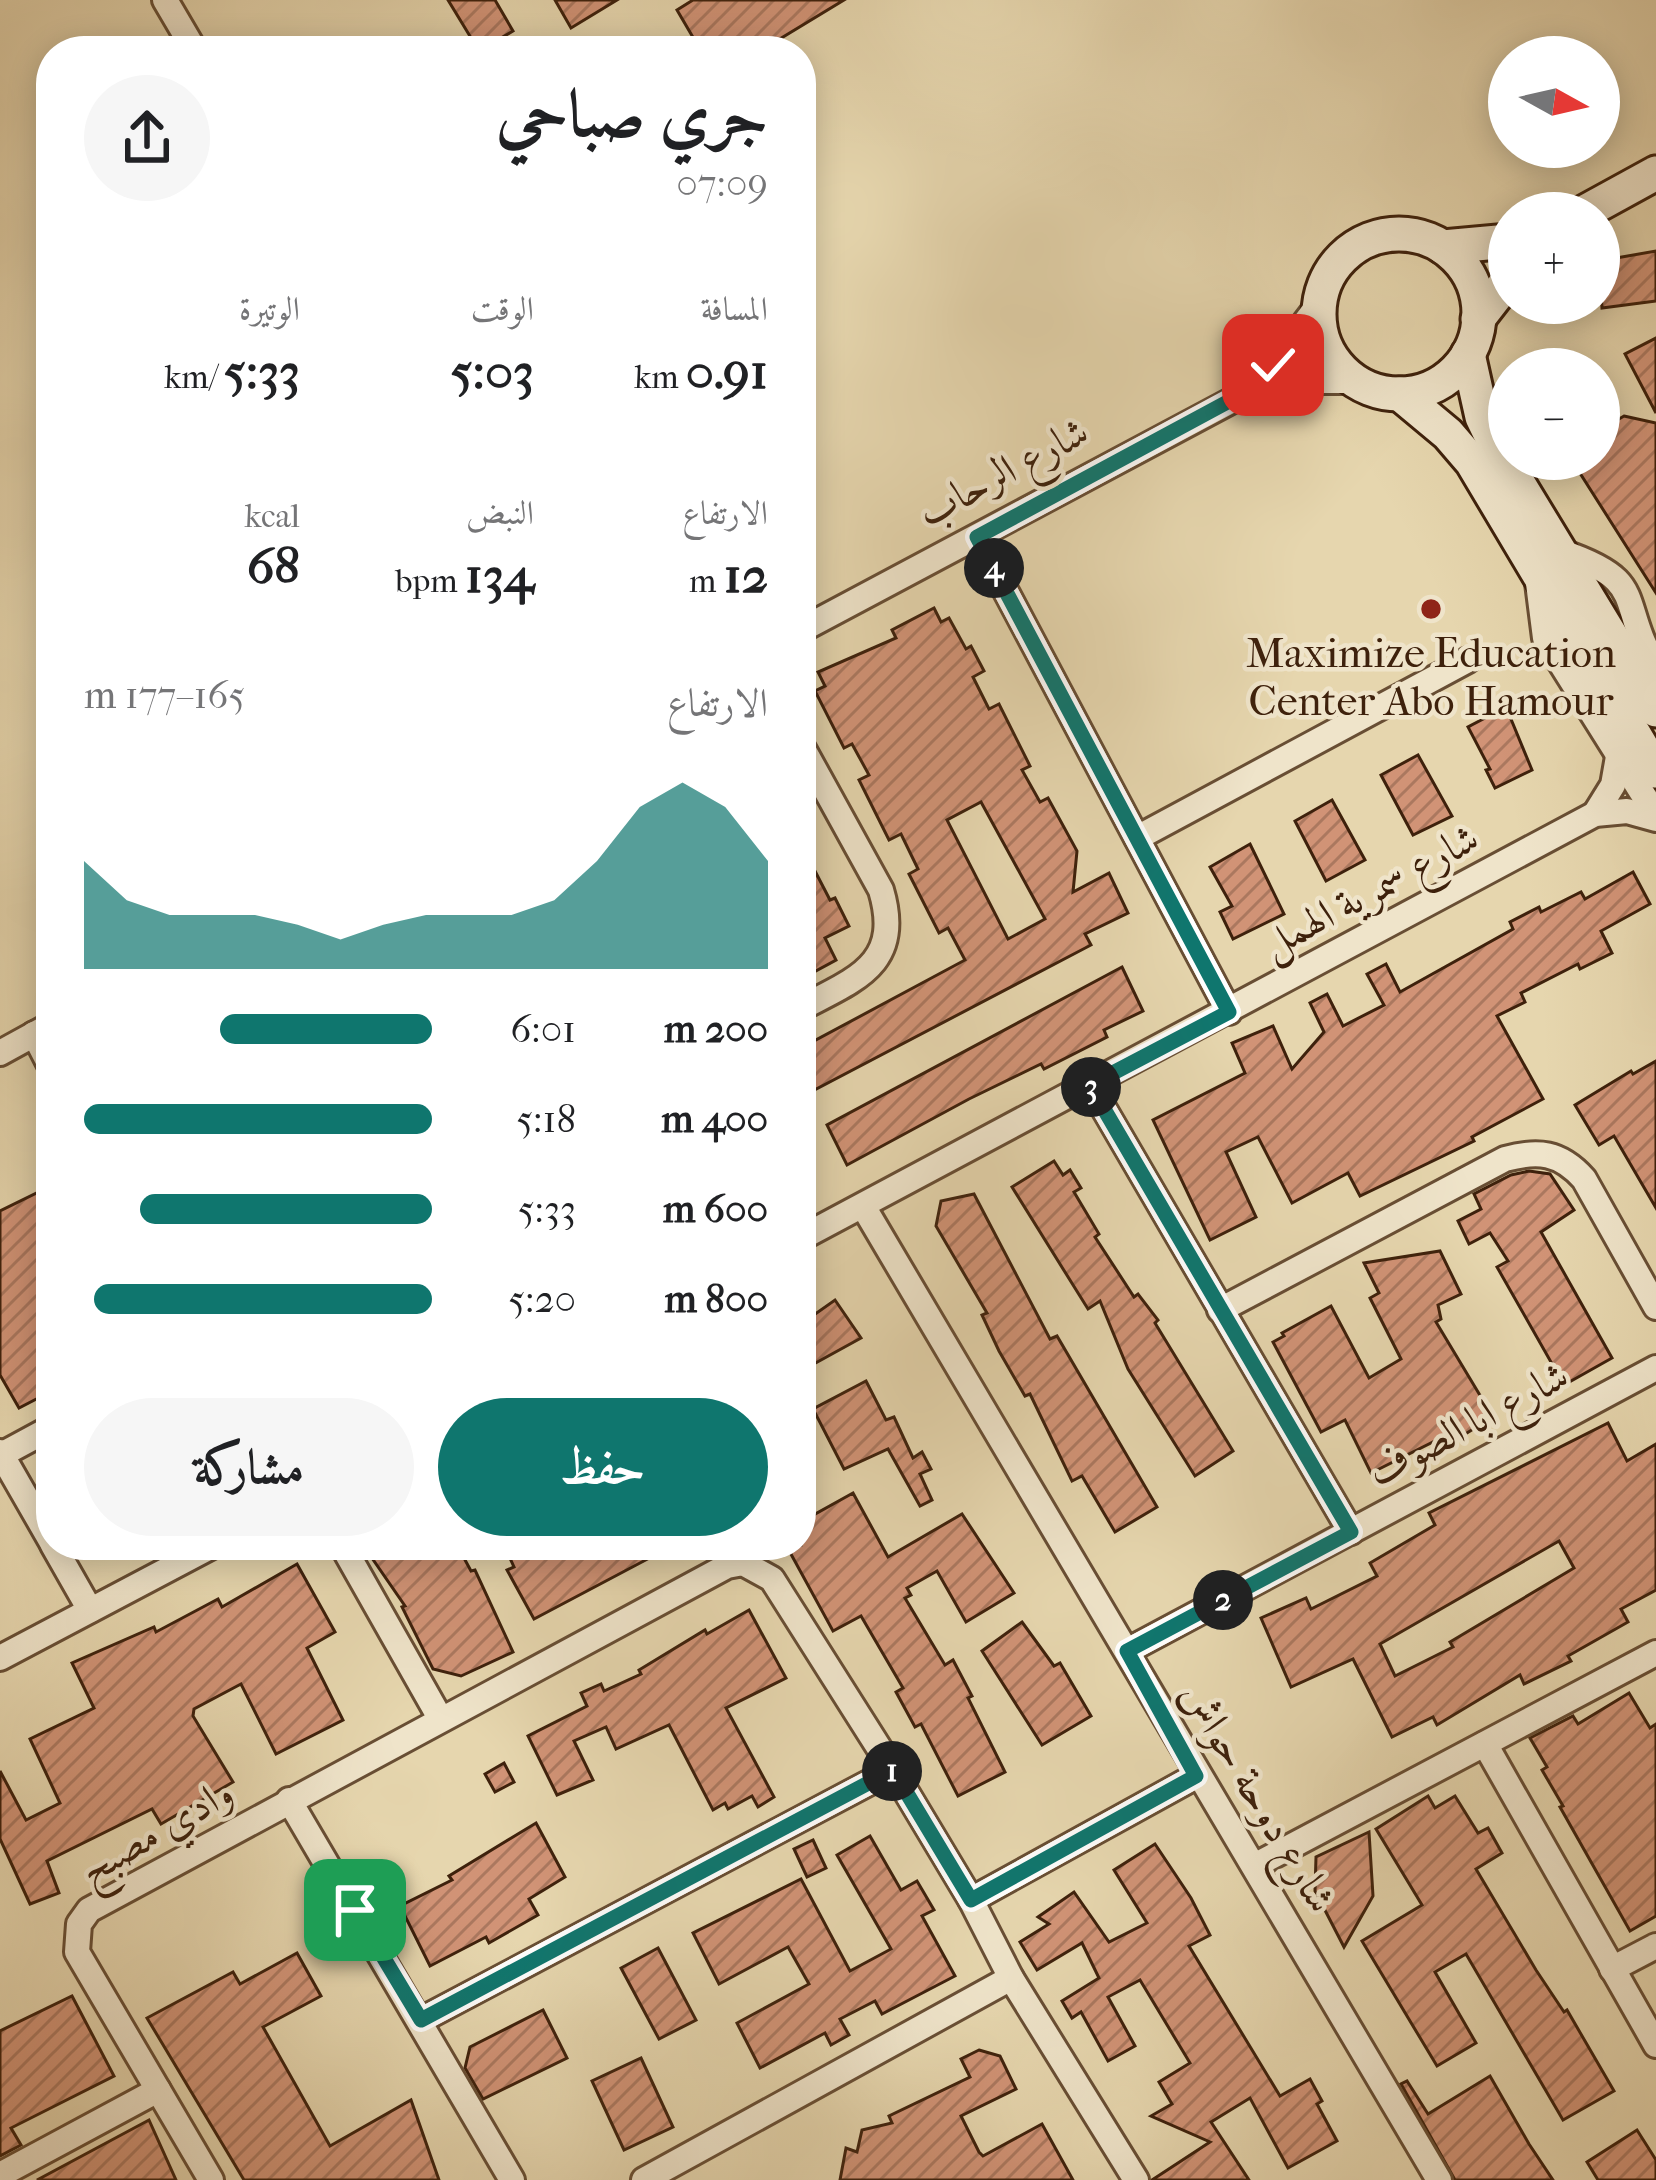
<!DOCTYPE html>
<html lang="ar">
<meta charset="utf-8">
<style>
:root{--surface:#fff;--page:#f6f6f6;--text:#202124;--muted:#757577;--accent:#0f766e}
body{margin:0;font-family:"IM FELL French Canon",Amiri,serif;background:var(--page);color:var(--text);direction:rtl;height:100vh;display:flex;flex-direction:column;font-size:45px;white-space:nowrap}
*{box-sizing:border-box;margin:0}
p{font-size:39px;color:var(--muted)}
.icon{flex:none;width:66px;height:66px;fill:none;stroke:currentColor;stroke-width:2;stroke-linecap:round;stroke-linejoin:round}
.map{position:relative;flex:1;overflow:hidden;direction:ltr}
.drawer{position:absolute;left:36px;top:36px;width:780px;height:1524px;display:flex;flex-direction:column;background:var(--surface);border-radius:48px;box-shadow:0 6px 30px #0003;direction:rtl}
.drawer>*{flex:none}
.needle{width:78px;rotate:98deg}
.buttons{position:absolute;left:1488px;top:36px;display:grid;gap:24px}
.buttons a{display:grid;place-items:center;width:132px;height:132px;border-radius:50%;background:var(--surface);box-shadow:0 6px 30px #0003;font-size:60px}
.pin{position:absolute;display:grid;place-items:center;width:102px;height:102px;color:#fff;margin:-51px;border-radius:24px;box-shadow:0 6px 18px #0006}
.km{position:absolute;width:60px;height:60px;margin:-30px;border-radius:50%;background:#222;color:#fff;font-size:33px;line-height:60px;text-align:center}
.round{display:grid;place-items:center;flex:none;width:126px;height:126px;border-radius:63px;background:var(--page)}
.headline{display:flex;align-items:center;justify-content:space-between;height:204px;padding:0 48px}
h1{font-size:66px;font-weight:800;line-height:90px}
.figures{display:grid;grid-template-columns:repeat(3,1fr);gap:18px;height:204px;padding:12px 48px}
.figures div{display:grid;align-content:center}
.figures b{font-size:51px;font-weight:800}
.figures small{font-size:33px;font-weight:400}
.figures p{font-size:33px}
.chart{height:336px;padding:24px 48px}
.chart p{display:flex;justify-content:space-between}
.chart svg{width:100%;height:216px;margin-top:12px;fill:var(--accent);opacity:.7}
.button{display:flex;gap:24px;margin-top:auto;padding:24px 48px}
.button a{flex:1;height:138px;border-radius:72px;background:var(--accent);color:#fff;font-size:48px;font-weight:800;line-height:138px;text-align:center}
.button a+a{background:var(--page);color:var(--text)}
ul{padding:0 48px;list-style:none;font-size:39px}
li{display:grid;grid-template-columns:192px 144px 1fr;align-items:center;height:90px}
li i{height:30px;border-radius:15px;background:var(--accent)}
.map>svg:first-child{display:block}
</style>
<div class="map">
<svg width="1656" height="2180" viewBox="0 0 1656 2180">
<defs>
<pattern id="building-hatch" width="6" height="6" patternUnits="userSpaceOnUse" patternTransform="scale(3)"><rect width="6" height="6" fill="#d19376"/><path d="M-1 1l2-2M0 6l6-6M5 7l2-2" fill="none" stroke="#ab785f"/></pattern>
</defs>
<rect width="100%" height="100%" fill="#e6d6ae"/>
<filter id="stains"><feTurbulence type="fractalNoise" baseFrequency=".00167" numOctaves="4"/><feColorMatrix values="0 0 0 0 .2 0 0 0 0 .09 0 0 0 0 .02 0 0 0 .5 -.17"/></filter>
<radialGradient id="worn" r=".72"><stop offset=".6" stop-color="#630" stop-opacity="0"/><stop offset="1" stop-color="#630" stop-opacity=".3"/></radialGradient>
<g fill="url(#building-hatch)" stroke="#3e210c" stroke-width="3" fill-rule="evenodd">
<path d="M448 0H495L513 31 479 51Z"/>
<path d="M555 0H617L571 28Z"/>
<path d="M693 0H844L760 51H701L677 10Z"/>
<path d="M1656 251V301L1602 308 1599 261Z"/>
<path d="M1656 338V413L1625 354Z"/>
<path d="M1624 416 1656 423V593L1571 459H1599V419L1614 422Z"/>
<path d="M934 608 941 622 949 618 966 649 971 646 984 671 973 677 989 709 999 704 1030 766 1022 770 1040 802 1048 798 1077 851 1073 892 1109 873 1128 913 1085 934 1091 945 801 1097V1048L965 960 948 928 939 933 909 874 918 869 901 834 889 840 859 780 869 775 852 744 844 748 815 691 825 686 818 672 896 638 892 630ZM981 802 1045 919 1008 939 947 820Z"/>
<path d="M1506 707 1532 770 1495 788 1486 770 1490 769 1468 727Z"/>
<path d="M1418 755 1452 816 1413 835 1381 775Z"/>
<path d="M1332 800 1365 860 1326 881 1295 821Z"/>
<path d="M801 844 830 900 835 898 849 926 825 938 836 960 801 979Z"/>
<path d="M1250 844 1284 914 1233 939 1220 912 1232 906 1210 867Z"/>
<path d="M1633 872 1650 904 1601 931 1612 953 1580 969 1578 964 1521 993 1525 1002 1497 1016 1543 1099 1472 1137 1474 1141 1360 1196 1348 1173 1292 1203 1258 1137 1226 1152 1256 1217 1210 1240 1153 1120 1245 1073 1232 1043 1273 1026 1292 1069 1324 1032 1310 1003 1327 994 1343 1026 1384 1005 1367 974 1386 964 1400 992 1513 929 1510 922 1539 907 1541 912 1581 892 1585 899Z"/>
<path d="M1122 967 1143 1011 1104 1030 1107 1037 1044 1069 1041 1064 969 1099 847 1165 827 1125Z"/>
<path d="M1656 1061V1208L1614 1136 1599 1145 1575 1105 1631 1071 1633 1074Z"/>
<path d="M1054 1161 1063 1175 1070 1170 1081 1188 1074 1192 1099 1234 1095 1237 1134 1297 1138 1294 1158 1320 1155 1323 1233 1451 1195 1476 1128 1369 1100 1301 1088 1309 1012 1187Z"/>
<path d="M1529 1171 1550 1174 1574 1210 1541 1232 1612 1358 1564 1385 1497 1267 1508 1261 1490 1233 1469 1244 1458 1221 1481 1209 1474 1194 1511 1175Z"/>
<path d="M51 1186V1379L41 1384 44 1395 19 1408 0 1375V1211Z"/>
<path d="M974 1194 1050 1339 1057 1336 1157 1507 1115 1532 1082 1476 1072 1481 1030 1394 1025 1396 999 1351 982 1315 987 1313 936 1226 941 1201Z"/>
<path d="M1440 1251 1461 1294 1438 1305 1441 1319 1436 1322 1493 1417 1444 1447 1439 1439 1371 1473 1345 1420 1321 1432 1273 1342 1284 1336 1282 1333 1331 1306 1369 1378 1401 1359 1370 1298 1379 1293 1364 1263Z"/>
<path d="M835 1300 861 1338 801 1371V1324Z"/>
<path d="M866 1381 886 1420 894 1417 913 1458 922 1452 931 1469 920 1474 932 1500 920 1506 888 1449 844 1469 813 1409Z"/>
<path d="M1608 1423 1627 1461 1656 1444V1590L1621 1609 1628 1622 1568 1656 1571 1661 1524 1684 1520 1675 1437 1725 1433 1717 1392 1737 1353 1659 1291 1687 1261 1618 1306 1598 1311 1609 1377 1576 1370 1563 1435 1525 1429 1513ZM1559 1541 1574 1568 1450 1642 1453 1647 1395 1676 1380 1644Z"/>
<path d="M853 1493 888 1557 962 1514 1014 1593 966 1622 937 1571 907 1588 911 1595 905 1598 945 1665 953 1660 972 1696 968 1698 1005 1772 958 1796 921 1724 915 1727 896 1692 903 1688 861 1616 833 1631 786 1545H801V1522Z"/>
<path d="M363 1545H457L471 1571 475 1570 513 1652 461 1676 433 1669 402 1607 405 1606Z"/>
<path d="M504 1545H530L534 1554 552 1545H674L534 1619 507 1570 514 1567Z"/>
<path d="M297 1564 335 1632 307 1648 343 1720 276 1754 241 1684 194 1709 193 1716 233 1782 161 1824 152 1809 47 1861 59 1893 30 1904 0 1839V1771L26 1820 60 1803 30 1739 94 1708 72 1663 154 1627 156 1632 218 1599 222 1607Z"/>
<path d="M749 1610 786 1678 726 1708 774 1797 758 1807 752 1796 728 1809 725 1803 713 1810 669 1725 616 1749 606 1727 574 1741 593 1780 557 1795 528 1736 587 1706 581 1693 601 1684 604 1691 641 1674 639 1670 705 1630 707 1634Z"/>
<path d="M1022 1622 1054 1666 1060 1663 1091 1716 1042 1745 982 1651Z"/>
<path d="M1629 1693 1650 1728 1656 1724V1916L1630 1931 1560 1807 1563 1806 1542 1770 1547 1767 1530 1738 1573 1716 1578 1724Z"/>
<path d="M504 1763 514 1782 495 1792 485 1774Z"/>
<path d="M1428 1796 1435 1808 1455 1796 1478 1833 1488 1828 1502 1853 1476 1869 1536 1970 1564 2012 1567 2010 1614 2091 1563 2120 1466 1954 1435 1972 1476 2043 1437 2066 1362 1941 1422 1905 1376 1829Z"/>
<path d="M536 1823 565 1877 529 1899 538 1915 489 1943 486 1937 430 1966 400 1906 452 1880 449 1876Z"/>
<path d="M1369 1832 1373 1896 1344 1947 1315 1891 1316 1857Z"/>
<path d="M870 1836 901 1890 917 1881 934 1910 922 1916 955 1976 882 2014 875 2001 840 2019 849 2035 831 2045 825 2033 760 2068 737 2023 809 1984 788 1947 719 1984 693 1933 801 1879 850 1971 891 1949 837 1855Z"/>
<path d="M813 1840 826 1868 807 1877 794 1849Z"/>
<path d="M1155 1844 1191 1898 1210 1935 1189 1946 1280 2096 1310 2079 1322 2101 1317 2104 1337 2141 1288 2168 1250 2098 1211 2122 1249 2180H1152L1210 2142 1151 2116 1172 2104 1159 2082 1190 2063 1140 1980 1108 1997 1135 2046 1108 2061 1081 2012 1072 2018 1062 2001 1099 1978 1082 1943 1037 1970 1020 1942 1049 1924 1038 1917 1074 1892 1109 1942 1147 1923 1114 1870Z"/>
<path d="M658 1948 696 2020 659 2039 621 1968Z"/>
<path d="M297 1953 321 1996 263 2027 330 2146 411 2100 439 2180H244L147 2018 233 1972 240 1984Z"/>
<path d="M72 1996 114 2076 11 2128 21 2145 0 2156V2031Z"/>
<path d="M543 2010 567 2058 483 2099 465 2068 470 2047Z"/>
<path d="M979 2050 1000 2056 1016 2089 961 2116 979 2152 983 2156 1042 2124 1073 2180H840L846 2148 857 2152 862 2130 892 2123 889 2116 970 2077 961 2059Z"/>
<path d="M641 2058 673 2127 624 2150 592 2081Z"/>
<path d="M1490 2076 1529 2144 1553 2180H1455L1401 2084 1407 2081 1428 2114Z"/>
<path d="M149 2120 176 2180H37Z"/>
<path d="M1637 2130 1656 2160V2180H1598L1587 2162Z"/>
</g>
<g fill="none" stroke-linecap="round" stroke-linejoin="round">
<defs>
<g id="street">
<path d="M165 0 195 51"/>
<path d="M1246 393 1273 365 1319 304"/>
<path d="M977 537 1229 1012"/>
<path d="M1562 552C1650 582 1616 600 1656 667"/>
<path d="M1537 575 1545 638 1656 815"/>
<path d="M801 630 1246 393 1318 381H1354"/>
<path d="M801 745 881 890C903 964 856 979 801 1008"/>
<path d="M1595 814 1613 785 1619 751"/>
<path d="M1137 838 1468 660"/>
<path d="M34 1034 51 1067"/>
<path d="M0 1053 51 1025"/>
<path d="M1090 1085 1351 1532"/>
<path d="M863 1206 1439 2180"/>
<path d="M801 1238 1595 814 1627 811 1656 819"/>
<path d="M1220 1310 1505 1159C1538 1150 1560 1152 1584 1179L1656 1307"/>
<path d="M0 1452 51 1541"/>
<path d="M1 1455 51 1428"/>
<path d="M53 1545 90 1610"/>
<path d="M342 1545 440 1718"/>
<path d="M1127 1651 1656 1368"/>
<path d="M0 1658 214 1545"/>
<path d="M1485 1744 1656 2045"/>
<path d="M289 1800 512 2180"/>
<path d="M1254 1866 1656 1653"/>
<path d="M971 1900 1196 1776"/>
<path d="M1612 1969 1656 1946"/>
<path d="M421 2020 893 1770"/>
<path d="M0 2175 158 2090"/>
<path d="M211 2180 77 1952 79 1924 89 1910 727 1566 743 1563 772 1579 893 1770 971 1900 1011 1978 1136 2180"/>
<path d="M644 2180 1011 1978"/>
</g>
<g id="secondary">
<path d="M1583 213 1656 173"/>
<circle cx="1399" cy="314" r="80"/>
<path d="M1443 247 1509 241"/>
<path d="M1478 319 1509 279"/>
<path d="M1468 354 1482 417 1498 450 1656 710"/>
<path d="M1400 394 1448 434 1472 462 1656 771"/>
</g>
</defs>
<use href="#street" stroke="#684e34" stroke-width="30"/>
<use href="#secondary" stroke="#3e210c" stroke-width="39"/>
<use href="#street" stroke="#efe4ca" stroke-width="24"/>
<use href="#secondary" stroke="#efe4ca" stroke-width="33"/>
</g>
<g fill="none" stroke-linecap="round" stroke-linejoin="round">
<defs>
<path id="route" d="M355 1910 421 2020 893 1770 971 1900 1196 1776 1127 1651 1351 1532 1090 1085 1229 1012 977 537 1246 392 1273 365"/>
</defs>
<use href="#route" stroke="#fff" stroke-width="24"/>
<use href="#route" stroke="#0f766e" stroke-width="15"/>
</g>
<circle fill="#8f2418" stroke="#efe4ca" stroke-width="4.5" cx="1431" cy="609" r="12"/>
<g text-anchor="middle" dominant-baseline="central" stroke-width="9" stroke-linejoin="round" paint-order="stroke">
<g font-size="42" fill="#3e210c" stroke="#efe4ca">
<text transform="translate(1003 472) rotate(-28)">شارع الرحاب</text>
<text transform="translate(1370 891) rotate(-28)">شارع سمرية الهمل</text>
<text transform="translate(1468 1424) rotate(-28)">شارع ابا الصوف</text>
<text transform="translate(1258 1797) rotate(59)">شارع دوحة حواش</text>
<text transform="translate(156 1831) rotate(-30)">وادي مصبح</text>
</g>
<g font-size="42" fill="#3e210c" stroke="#efe4ca">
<text x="1431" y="653">Maximize Education<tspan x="1431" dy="48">Center Abo Hamour</tspan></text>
</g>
</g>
<rect width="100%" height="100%" filter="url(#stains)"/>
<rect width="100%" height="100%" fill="url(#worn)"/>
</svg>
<div class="buttons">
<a><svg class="needle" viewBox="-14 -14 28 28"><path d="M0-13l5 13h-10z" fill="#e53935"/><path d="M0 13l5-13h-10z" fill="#757577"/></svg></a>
<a>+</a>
<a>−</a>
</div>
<div class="pin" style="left:355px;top:1910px;background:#1e9e55"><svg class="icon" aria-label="arrive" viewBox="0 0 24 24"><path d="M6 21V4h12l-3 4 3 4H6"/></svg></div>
<div class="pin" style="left:1273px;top:365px;background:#d93025"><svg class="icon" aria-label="check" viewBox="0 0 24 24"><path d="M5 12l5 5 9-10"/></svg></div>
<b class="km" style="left:892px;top:1771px">1</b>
<b class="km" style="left:1223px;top:1600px">2</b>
<b class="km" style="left:1091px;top:1087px">3</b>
<b class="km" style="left:994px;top:568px">4</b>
<section class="drawer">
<div class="headline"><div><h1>جري صباحي</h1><p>07:09</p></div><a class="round"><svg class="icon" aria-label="share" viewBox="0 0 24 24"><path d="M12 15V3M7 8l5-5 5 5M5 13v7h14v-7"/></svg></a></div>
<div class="figures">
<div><p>المسافة</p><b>0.91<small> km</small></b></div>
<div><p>الوقت</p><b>5:03</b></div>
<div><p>الوتيرة</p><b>5:33<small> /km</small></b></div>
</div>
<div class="figures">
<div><p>الارتفاع</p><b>12<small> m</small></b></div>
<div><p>النبض</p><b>134<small> bpm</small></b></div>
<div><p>kcal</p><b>68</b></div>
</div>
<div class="chart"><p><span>الارتفاع</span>165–177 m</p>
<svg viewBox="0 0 160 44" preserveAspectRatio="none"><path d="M0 44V22L10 30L20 33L30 33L40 33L50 35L60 38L70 35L80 33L90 33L100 33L110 30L120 22L130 11L140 6L150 11L160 22V44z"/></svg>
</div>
<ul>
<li><b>200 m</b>6:01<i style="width:61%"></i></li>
<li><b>400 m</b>5:18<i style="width:100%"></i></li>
<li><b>600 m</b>5:33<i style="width:84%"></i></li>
<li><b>800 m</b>5:20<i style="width:97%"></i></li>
</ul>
<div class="button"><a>حفظ</a><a>مشاركة</a></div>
</section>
</div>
